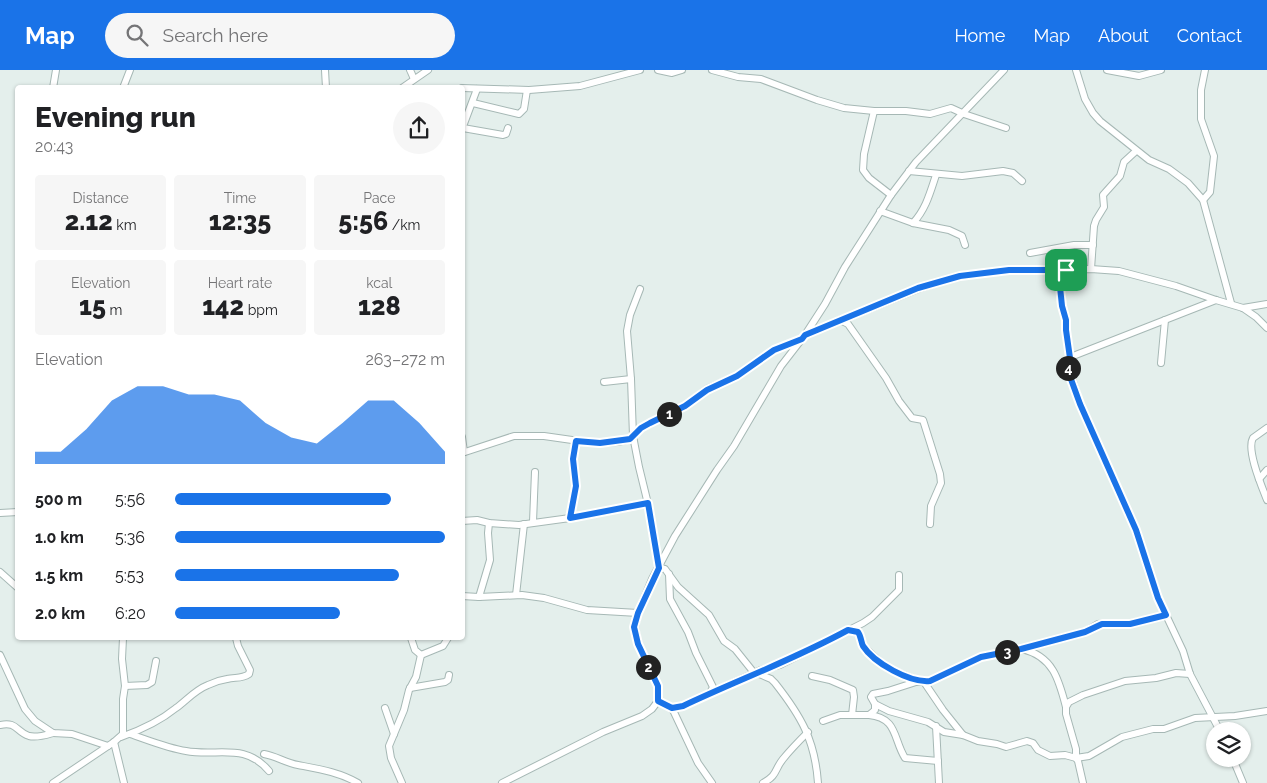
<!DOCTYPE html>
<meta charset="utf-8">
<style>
:root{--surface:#fff;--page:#f6f6f6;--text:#202124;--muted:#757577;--accent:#1a73e8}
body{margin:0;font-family:Raleway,sans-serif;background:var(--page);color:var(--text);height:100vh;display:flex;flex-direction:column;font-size:19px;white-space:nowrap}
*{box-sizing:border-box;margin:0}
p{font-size:16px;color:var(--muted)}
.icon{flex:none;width:28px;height:28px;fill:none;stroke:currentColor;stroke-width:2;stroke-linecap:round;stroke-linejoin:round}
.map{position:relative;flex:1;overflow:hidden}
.sheet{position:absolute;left:15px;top:15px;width:450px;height:555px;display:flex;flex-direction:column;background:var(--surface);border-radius:5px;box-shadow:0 1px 4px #0004}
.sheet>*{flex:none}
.tools{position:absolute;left:1206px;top:652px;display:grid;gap:10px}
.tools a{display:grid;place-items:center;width:45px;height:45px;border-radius:50%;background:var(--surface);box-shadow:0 1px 4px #0004;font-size:25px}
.pin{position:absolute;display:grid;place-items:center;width:42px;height:42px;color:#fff;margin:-21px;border-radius:10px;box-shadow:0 2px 8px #0006}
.km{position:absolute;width:25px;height:25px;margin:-12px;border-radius:50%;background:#222;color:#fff;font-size:14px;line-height:25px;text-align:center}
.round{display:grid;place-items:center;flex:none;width:52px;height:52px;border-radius:26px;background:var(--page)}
.head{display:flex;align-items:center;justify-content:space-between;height:85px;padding:0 20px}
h1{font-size:28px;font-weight:800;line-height:38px}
.metrics{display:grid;grid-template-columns:repeat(3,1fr);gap:8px;height:85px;padding:5px 20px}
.metrics div{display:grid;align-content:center;border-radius:5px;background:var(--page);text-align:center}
.metrics b{font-size:25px;font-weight:800}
.metrics small{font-size:14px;font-weight:400}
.metrics p{font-size:14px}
.chart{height:140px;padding:10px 20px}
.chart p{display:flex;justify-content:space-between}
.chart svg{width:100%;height:90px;margin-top:5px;fill:var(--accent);opacity:.7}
ul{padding:0 20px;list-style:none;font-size:16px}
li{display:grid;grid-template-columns:80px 60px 1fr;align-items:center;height:38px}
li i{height:12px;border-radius:6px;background:var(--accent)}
header{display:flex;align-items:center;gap:30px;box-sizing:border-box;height:70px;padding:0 25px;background:var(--accent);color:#fff}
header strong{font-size:24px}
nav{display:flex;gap:28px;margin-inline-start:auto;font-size:18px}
.search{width:350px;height:45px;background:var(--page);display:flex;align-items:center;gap:12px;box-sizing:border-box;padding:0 18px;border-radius:28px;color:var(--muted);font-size:19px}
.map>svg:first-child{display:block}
</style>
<header>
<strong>Map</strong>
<div class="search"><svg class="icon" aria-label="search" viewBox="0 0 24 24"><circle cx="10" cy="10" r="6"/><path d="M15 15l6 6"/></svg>Search here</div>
<nav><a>Home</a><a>Map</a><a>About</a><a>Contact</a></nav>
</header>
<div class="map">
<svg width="1267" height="713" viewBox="0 0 1267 713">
<rect width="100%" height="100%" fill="#e4efec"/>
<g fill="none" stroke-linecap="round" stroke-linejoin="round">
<defs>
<g id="minor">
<path d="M325 0 326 18"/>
<path d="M410 0 414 9"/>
<path d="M658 0 672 3 682 0"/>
<path d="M712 0 738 7 761 9 817 30 844 38 874 41H906L930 44 951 38 962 43"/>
<path d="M1076 0 1085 29 1093 43 1100 51 1149 90 1169 99 1188 113 1203 130 1231 233"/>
<path d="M1107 0 1139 6 1161 0"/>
<path d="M53 18 56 0"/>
<path d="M123 18 130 0"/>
<path d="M402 18 428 0"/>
<path d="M462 18 529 20 580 16 640 0"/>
<path d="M473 33 519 44 524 39 527 20"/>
<path d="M874 41 864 84 863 100 869 108 891 125"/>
<path d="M961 43 1006 58"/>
<path d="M463 58 503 65 506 64 508 58"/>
<path d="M462 59 477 19"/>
<path d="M909 101 962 106 1003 101 1013 103 1022 111"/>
<path d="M1203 130 1210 122 1214 86 1201 49V20L1205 0"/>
<path d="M880 141 913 153 949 160 962 166 965 175"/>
<path d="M913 153C926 139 930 123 936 105"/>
<path d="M1030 183 1074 175H1093"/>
<path d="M1091 199 1094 156 1096 150 1104 137 1103 125 1120 106 1124 92 1136 81"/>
<path d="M1066 200 1060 217 1062 236 1066 251V260L1070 288"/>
<path d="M640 219 630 245 627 261 631 309 633 366 639 397 649 438 659 498 665 499 678 517 709 545 724 571 735 579 755 604"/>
<path d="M1216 230 1073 286 1068 292V296L1080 334 1136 461 1158 528 1183 581 1190 604 1220 661"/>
<path d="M1243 238 1267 234"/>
<path d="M840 250 848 254 886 308 899 331 912 348 923 350 940 404 941 413 931 436 930 454"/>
<path d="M805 265 918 219 959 206 1009 200 1091 199 1119 201 1176 216 1216 230 1243 238 1256 247 1267 258"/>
<path d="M1161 293 1165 250"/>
<path d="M604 312 631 309"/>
<path d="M1267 358 1253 368C1246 380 1262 417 1267 430"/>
<path d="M462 367 464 382"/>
<path d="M462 383 514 366H544L593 373 618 372 630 369 641 358 650 353 685 336 707 319 737 306 774 280 801 269"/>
<path d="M1259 409 1267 400"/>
<path d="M0 443 18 442"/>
<path d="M570 448 576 416 573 389 576 371"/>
<path d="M462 451 477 450 489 453 519 455 570 448 647 433"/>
<path d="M533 452 535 402"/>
<path d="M0 502 18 518"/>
<path d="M669 504 670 529 688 562 696 583 713 617 710 623"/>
<path d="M516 525 524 454"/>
<path d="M462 526 479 527 522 525 544 528 587 540 638 543"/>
<path d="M479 527 490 490 488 463 489 453"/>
<path d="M848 560 858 562 864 577 883 595 889 599 919 611"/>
<path d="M411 568 415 580 421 585"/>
<path d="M1022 579C1053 586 1059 610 1066 637"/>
<path d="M0 585 25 639 35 651 53 663 72 664 108 676"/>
<path d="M421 585 443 576 448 568"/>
<path d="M757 603 771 609 775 613C801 646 815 670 818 713"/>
<path d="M812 606 830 610 853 620 854 627 852 645"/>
<path d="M924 612 943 640 963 665"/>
<path d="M125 616 147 615 152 612 156 591"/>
<path d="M410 618 445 612 448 610 449 605"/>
<path d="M658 631 672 638 683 636 761 600 780 595 863 553 872 547 899 520V505"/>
<path d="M875 634 889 641 928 652 944 662 963 665 978 671 997 674 1006 677 1027 671 1033 673 1038 680 1050 686 1065 685 1076 688 1089 686 1122 667 1153 659H1164L1195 648 1235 646 1267 641"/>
<path d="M385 638 394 664"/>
<path d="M672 638 698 693 712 713"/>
<path d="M869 645C898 648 893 669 905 688L938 691"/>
<path d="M823 651 840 645H869L875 640V634L871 627 873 624 888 621 916 612 930 611 981 587 1021 579 1085 562 1098 554 1108 553 1129 554 1166 545"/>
<path d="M0 655C17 651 16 662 29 666 37 668 46 665 53 663"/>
<path d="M936 656 939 713"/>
<path d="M130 664C148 670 167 678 186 681 217 687 245 672 269 701"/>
<path d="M121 667C141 660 160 651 176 638 187 630 195 620 208 615 214 612 220 610 227 609 235 607 242 609 249 604L250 600 238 576 236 568"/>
<path d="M114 672 124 713"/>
<path d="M264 684C276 686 286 693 298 695 319 699 339 702 358 713"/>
<path d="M1233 689 1243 713"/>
<path d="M53 713 114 672 123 664V629L125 616 122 589 123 568"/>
<path d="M402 713 391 688 389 676 404 640 409 620 416 607 421 585"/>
<path d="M502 713 603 662 642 646 652 639 658 631V617L638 574 635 557 638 543 652 509 675 466 717 400 734 376 781 296 805 265 825 234 845 197 891 125 916 92 1004 0"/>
<path d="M763 713C778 705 774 700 783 689 791 679 799 671 808 662"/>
<path d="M1083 713 1078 691 1076 688V679L1066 644V637L1069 632 1083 625 1125 611 1156 608 1176 603 1190 604"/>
</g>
</defs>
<use href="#minor" stroke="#a6b8b5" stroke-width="8"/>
<use href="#minor" stroke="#fff" stroke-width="6"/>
</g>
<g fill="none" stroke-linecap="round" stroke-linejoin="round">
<defs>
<path id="route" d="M1009 200H1066L1060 217 1062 236 1066 250V260L1070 288 1068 292V301L1080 334 1136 460 1158 528 1166 545 1130 554H1102L1085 562 1021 579 981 587 930 611C910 613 874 593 863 576 861 572 861 566 858 562L848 560C795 589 738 610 683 636L672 638 658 631V616L638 574 634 557 638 543 659 498 648 433 570 448 576 416 573 389 576 371 600 373 630 369 641 358 650 353 685 336 707 320 737 306 774 280 802 269 805 265 918 218 960 206Z"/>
</defs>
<use href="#route" stroke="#fff" stroke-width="10"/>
<use href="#route" stroke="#1a73e8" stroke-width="6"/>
</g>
</svg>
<div class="tools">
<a><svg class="icon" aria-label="layers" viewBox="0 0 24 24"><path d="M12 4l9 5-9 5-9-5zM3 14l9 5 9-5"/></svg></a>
</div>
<div class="pin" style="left:1066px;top:200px;background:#1e9e55"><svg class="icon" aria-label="arrive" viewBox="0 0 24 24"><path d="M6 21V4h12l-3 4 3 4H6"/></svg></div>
<b class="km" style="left:669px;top:344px">1</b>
<b class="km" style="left:648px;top:597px">2</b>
<b class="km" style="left:1007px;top:582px">3</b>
<b class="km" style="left:1068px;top:298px">4</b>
<section class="sheet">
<div class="head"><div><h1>Evening run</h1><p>20:43</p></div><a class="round"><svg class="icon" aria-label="share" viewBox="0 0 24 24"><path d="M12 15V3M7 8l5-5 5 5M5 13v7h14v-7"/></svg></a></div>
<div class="metrics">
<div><p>Distance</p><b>2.12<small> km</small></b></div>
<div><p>Time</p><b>12:35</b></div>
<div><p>Pace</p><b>5:56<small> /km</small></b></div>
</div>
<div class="metrics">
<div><p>Elevation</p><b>15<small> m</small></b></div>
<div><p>Heart rate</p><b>142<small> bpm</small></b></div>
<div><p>kcal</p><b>128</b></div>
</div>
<div class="chart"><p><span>Elevation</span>263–272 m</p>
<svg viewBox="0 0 160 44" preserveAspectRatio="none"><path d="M0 44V38L10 38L20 27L30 13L40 6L50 6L60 10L70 10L80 13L90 24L100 31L110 34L120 24L130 13L140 13L150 24L160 38V44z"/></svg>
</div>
<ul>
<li><b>500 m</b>5:56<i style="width:80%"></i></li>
<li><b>1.0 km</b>5:36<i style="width:100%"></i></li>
<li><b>1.5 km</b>5:53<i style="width:83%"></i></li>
<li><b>2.0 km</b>6:20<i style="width:61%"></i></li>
</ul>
</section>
</div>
